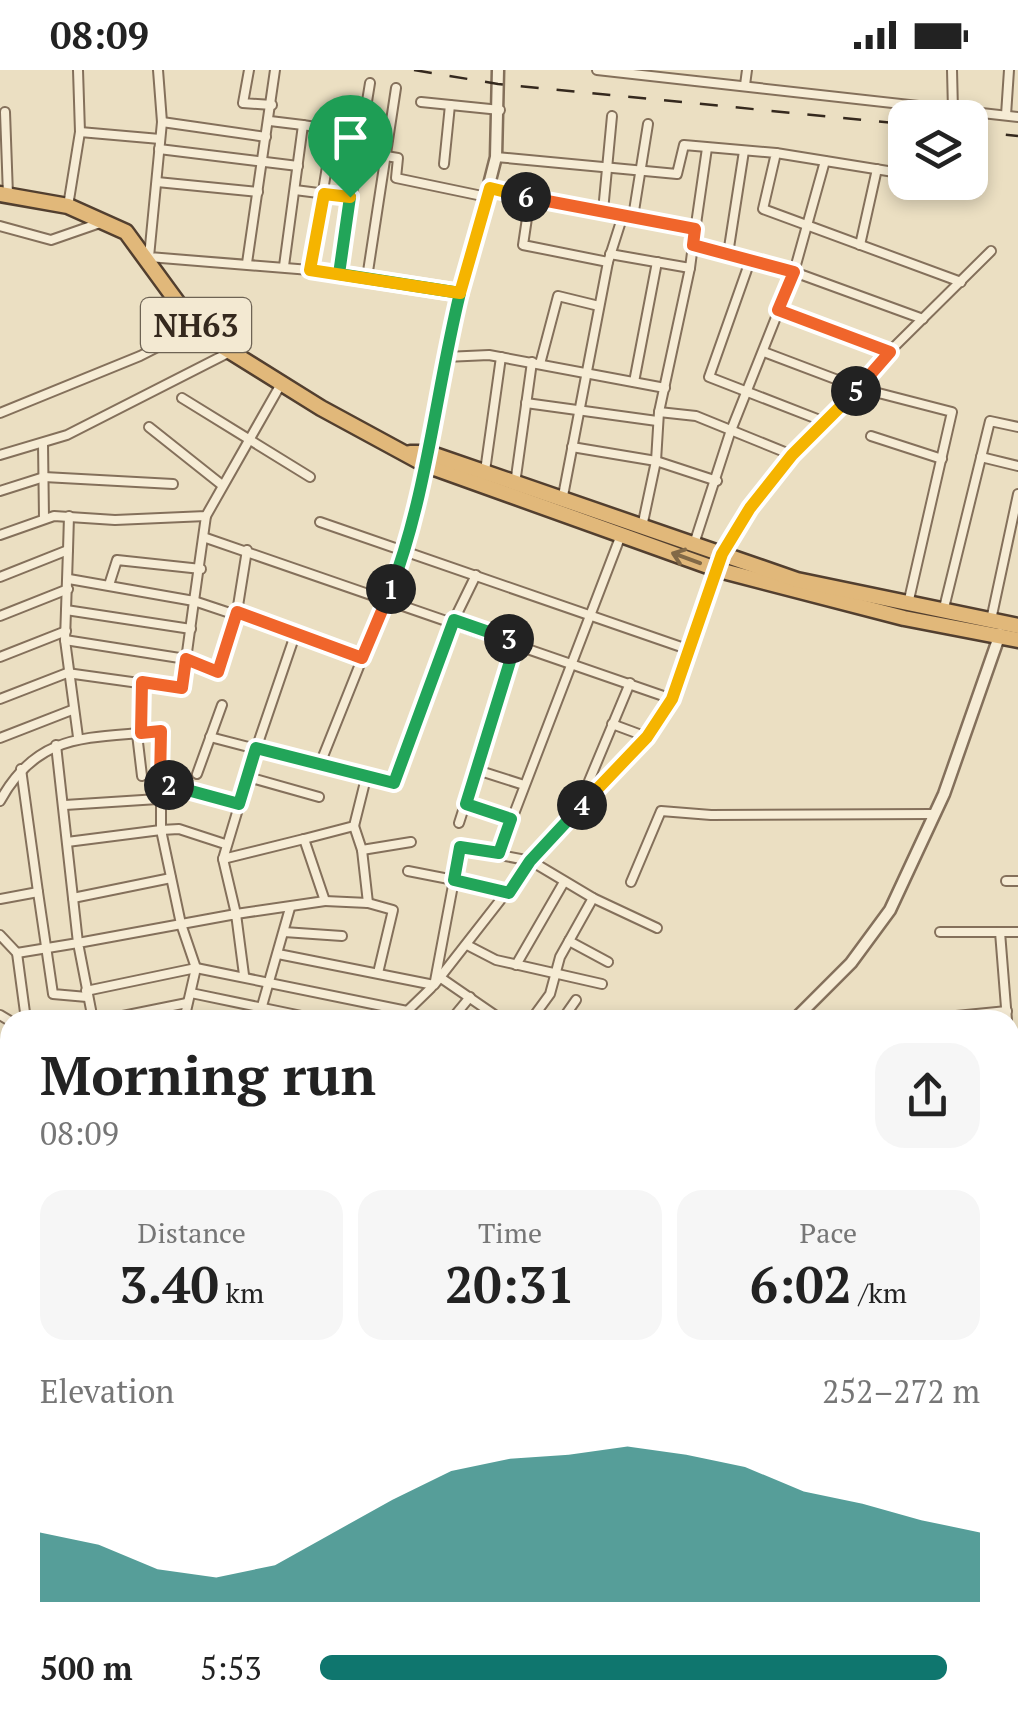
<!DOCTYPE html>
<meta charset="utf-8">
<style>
:root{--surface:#fff;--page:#f6f6f6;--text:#222;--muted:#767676;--accent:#0f766e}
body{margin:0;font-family:"PT Serif",serif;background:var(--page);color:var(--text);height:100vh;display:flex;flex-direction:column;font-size:38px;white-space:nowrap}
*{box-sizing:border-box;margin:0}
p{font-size:32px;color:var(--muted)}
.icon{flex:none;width:55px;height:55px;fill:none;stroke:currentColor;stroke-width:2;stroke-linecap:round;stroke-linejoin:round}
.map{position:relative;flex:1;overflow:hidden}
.drawer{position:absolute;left:0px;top:940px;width:1020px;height:718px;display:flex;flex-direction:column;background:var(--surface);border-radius:30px 30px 0 0;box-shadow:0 5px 15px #0003}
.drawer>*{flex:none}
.buttons{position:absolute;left:888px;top:30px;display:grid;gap:20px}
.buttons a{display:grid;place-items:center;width:100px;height:100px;border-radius:20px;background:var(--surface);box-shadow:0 5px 15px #0003;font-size:50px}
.pin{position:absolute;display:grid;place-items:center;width:85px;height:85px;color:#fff;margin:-102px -42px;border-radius:50% 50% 50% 0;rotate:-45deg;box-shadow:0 0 10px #0007}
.pin .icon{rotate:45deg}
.km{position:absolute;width:50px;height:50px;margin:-25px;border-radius:50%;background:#222;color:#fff;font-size:28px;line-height:50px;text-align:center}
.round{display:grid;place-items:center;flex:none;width:105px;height:105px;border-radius:30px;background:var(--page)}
.summary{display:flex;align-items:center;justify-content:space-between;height:170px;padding:0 40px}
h1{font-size:55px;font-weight:700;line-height:75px}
.metrics{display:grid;grid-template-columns:repeat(3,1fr);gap:15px;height:170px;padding:10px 40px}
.metrics div{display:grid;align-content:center;border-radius:25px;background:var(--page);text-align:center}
.metrics b{font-size:50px;font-weight:700}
.metrics small{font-size:28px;font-weight:400}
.metrics p{font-size:28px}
.chart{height:280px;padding:20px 40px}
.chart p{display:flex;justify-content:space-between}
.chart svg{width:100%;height:180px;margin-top:10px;fill:var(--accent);opacity:.7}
ul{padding:0 40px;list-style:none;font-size:32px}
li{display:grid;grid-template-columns:160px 120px 1fr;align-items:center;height:75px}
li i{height:25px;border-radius:12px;background:var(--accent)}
.status{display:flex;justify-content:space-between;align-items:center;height:70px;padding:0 50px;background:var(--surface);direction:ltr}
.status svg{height:28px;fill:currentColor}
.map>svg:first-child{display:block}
</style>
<div class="status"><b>08:09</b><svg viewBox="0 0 49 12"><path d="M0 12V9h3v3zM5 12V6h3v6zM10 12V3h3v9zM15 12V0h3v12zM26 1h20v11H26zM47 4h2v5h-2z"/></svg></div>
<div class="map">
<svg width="1018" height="1656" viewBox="0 0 1018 1656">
<rect width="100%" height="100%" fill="#ebdfc2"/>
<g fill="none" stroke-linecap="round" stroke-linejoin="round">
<g stroke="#a4beb6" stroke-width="8">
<path d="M0 1174 10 1181"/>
<path d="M659 1648 668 1656"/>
</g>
<defs>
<g id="minor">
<path d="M158 0 162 52 149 187 310 200"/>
<path d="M249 0 243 33 272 35"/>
<path d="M597 0 1018 47"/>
<path d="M952 0 953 40"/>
<path d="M370 13 339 203 367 208 396 18"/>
<path d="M745 15 747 0"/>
<path d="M421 32 500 40"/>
<path d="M5 42 8 125"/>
<path d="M1006 45 1009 0"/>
<path d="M270 51 303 55"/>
<path d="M162 52 266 67"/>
<path d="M333 60 310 200 339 203"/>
<path d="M80 62 160 69"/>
<path d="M159 79 298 96"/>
<path d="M776 83 900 103"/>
<path d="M386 86 398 88 396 108 487 127"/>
<path d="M496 87 677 104 684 75 776 83 763 139 961 212"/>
<path d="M444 94 450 35"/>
<path d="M157 112 258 122"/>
<path d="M490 118 623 145 608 192 562 431"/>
<path d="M295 120 350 127"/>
<path d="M530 128 523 175 608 192"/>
<path d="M68 136 80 62 78 0"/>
<path d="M603 141 612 46"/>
<path d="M632 147 695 159"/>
<path d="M633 147 648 54"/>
<path d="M0 156 51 170 100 153"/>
<path d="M693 175 707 78"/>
<path d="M860 175 877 99"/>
<path d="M610 184 690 198 693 175 794 202 923 249"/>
<path d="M728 184 744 81"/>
<path d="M750 191 709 307 825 352"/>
<path d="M247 193 275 0"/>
<path d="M284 196 303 55 388 69"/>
<path d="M367 208 461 223"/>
<path d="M778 240 889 282"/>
<path d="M764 282 859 318 952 342 908 534"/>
<path d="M445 287 489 285 665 318"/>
<path d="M540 294 558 226 599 236"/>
<path d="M634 312 657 192"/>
<path d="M182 328 310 407"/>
<path d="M526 333 657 351"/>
<path d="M659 342 696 346 792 385"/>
<path d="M0 343 140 286 197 257"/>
<path d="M149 357 222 415"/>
<path d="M871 366 942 389"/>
<path d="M43 374 44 448"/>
<path d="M572 377 656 391 717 411"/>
<path d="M0 385 67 365 230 282"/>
<path d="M981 387 1018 396"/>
<path d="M485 401 501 287"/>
<path d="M515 414 532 292"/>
<path d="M0 421 44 407 173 414"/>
<path d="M320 452 690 580"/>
<path d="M642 457 656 391 659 342 690 198"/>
<path d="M0 465 54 446 115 450 206 446 281 314"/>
<path d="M206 468 672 629"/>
<path d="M694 474 730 363 794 202 825 91"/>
<path d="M68 480 65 570 78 667"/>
<path d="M0 507 68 480 69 446"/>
<path d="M69 509 194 531 206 446"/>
<path d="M109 515 117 490 201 499"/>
<path d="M66 540 191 559"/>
<path d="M943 542 990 351 1018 357"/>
<path d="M0 546 68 519"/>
<path d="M991 550 1018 424"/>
<path d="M295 565 256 679 393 713 454 550 476 505"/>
<path d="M65 570 186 589 218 602 237 542 247 480"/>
<path d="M0 587 66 561"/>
<path d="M0 629 67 603 182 619 194 531 362 587"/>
<path d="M612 654 647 667"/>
<path d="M141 663 142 612"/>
<path d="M137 664 142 706"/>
<path d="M210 667 256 679 223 789 236 844 325 831 304 769 354 756 366 708"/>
<path d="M0 668 72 640"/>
<path d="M320 694 406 479 426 395"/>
<path d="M477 700 524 715"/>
<path d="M197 704 222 635"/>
<path d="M248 707 319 727"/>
<path d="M160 712 239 734"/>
<path d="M590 727 589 711 630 613"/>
<path d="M0 731C39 660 90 669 161 661V760L67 772"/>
<path d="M466 734 511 749"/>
<path d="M65 735 158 729"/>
<path d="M459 753 517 572"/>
<path d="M354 756 362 780 411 772"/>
<path d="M362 780 368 833"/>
<path d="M499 783 621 465"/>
<path d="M223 789 304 769"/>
<path d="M408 801 454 810 459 777 531 791 593 828 560 887 550 924 531 950"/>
<path d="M1006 811H1018"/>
<path d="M631 812 661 741 711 745 932 744"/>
<path d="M38 822 53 924 87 927"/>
<path d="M73 828 171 808"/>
<path d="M593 828 657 858"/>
<path d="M0 829 38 822 21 699"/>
<path d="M325 831 368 833 393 840 378 903"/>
<path d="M284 862 342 866"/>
<path d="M940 862H1018"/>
<path d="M1000 862 1007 950"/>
<path d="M0 865 17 883 26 950"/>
<path d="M569 871 608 892"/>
<path d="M467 875 496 890 602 914"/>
<path d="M17 883 78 873 56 675"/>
<path d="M278 884 434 915 531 791 647 667 672 629 722 483 753 433 889 282 991 181"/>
<path d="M516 895 564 812"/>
<path d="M441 908 502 950"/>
<path d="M435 911 454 810 509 823"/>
<path d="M86 921 196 898 407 941"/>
<path d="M191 923 321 950"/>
<path d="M0 945 10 951"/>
<path d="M946 947 1007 941"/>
<path d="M93 950 78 873 236 844 244 905"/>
<path d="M103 950 187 933"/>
<path d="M184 950 196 898 181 854 161 760 179 759 225 774"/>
<path d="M258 950 290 838"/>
<path d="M398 950 431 918"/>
<path d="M451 950 470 927"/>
<path d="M562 950 576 930"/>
<path d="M0 984 10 990"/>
<path d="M1010 987H1018"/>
<path d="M0 1018 10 1005"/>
<path d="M0 1031 10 1028"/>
<path d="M1010 1033 1018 1032"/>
<path d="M0 1065 10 1063"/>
<path d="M1010 1066H1018"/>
<path d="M0 1095 10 1092"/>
<path d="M0 1100 10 1109"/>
<path d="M1010 1110H1018"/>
<path d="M0 1162 10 1169"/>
<path d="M1010 1198 1018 1197"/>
<path d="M0 1208 10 1215"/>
<path d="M1010 1229 1018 1230"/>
<path d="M0 1325 7 1331 0 1348"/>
<path d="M1010 1330 1018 1331"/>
<path d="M1010 1353H1018"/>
<path d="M0 1360 10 1365"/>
<path d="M1010 1367 1018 1368"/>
<path d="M0 1394 10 1399"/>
<path d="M1010 1410H1018"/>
<path d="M0 1426 10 1406"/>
<path d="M1010 1452H1018"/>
<path d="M1010 1493 1018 1494"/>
<path d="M1010 1522H1018"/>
<path d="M1010 1636 1014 1598"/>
<path d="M0 1641 10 1639"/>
<path d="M21 1648 23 1656"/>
<path d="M277 1648 283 1656"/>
<path d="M317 1648 322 1656"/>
<path d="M614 1648 626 1656"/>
<path d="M239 1656 257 1648"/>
<path d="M360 1656H361"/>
<path d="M1008 1656 1009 1648"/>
</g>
<g id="tertiary">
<path d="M427 389 445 287 496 87 498 0"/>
<path d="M794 950 851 893 890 840 944 724 1000 564"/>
<path d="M1010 1552 1018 1553"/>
<path d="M882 1648 931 1656"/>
<path d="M470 1656 472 1648"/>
<path d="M971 1656V1648"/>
</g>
<g id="trunk">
<path d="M0 124 68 136 126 162 183 240 215 272 321 338 426 395 719 500 904 548 1018 570"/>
<path d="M410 383H429L797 510 1018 556"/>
</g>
</defs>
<use href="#minor" stroke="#84705b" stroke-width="12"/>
<use href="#tertiary" stroke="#84705b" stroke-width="15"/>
<use href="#trunk" stroke="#523f2f" stroke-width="19"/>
<use href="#minor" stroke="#f6ecd5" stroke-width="8"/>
<use href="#tertiary" stroke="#f6ecd5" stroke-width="10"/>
<use href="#trunk" stroke="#e1b87a" stroke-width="14"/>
<g stroke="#35291e" stroke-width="2.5" stroke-dasharray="18 18" stroke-linecap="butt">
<path d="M414 0 498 14 905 54"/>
<path d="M970 61 1018 66"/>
</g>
</g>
<defs><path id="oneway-shaft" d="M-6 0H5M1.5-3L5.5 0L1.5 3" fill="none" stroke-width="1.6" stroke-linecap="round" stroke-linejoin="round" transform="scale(2.5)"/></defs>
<use stroke="#826947" href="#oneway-shaft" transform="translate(686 488) rotate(-160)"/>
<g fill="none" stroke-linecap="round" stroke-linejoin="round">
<defs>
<path id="split-1" d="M350 127 339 204 460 223C436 321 427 424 391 519"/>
<path id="split-2" d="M169 715 160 712 161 661 141 663 142 612 182 618 186 589 218 602 237 542 362 588 391 519"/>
<path id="split-3" d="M169 715 239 734 256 678 394 713 454 550 509 569"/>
<path id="split-4" d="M509 569 516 572 466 734 511 749 499 783 460 777 454 810 509 823 530 791 582 735"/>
<path id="split-5" d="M582 735 647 667 672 629 722 484 750 438 792 385 856 321"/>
<path id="split-6" d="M526 127 695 159 693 175 794 202 778 240 890 282 856 321"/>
<path id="split-7" d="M350 127 324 124 310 200 460 223 490 118 526 127"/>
</defs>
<use href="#split-1" stroke="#fff" stroke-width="20"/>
<use href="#split-2" stroke="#fff" stroke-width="20"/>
<use href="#split-3" stroke="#fff" stroke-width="20"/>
<use href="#split-4" stroke="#fff" stroke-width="20"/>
<use href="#split-5" stroke="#fff" stroke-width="20"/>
<use href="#split-6" stroke="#fff" stroke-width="20"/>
<use href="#split-7" stroke="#fff" stroke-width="20"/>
<use href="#split-1" stroke="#22a559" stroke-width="12"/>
<use href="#split-2" stroke="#f0652b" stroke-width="12"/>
<use href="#split-3" stroke="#22a559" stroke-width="12"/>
<use href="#split-4" stroke="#22a559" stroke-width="12"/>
<use href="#split-5" stroke="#f5b400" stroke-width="12"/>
<use href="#split-6" stroke="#f0652b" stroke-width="12"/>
<use href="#split-7" stroke="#f5b400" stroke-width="12"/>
</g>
<g text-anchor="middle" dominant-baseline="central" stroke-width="8" stroke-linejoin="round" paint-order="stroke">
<rect fill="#f3e9d2" stroke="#6e6354" stroke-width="2.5" x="141" y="228" width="110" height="54" rx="8"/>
<g font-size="32" font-weight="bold" fill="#35291e">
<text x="196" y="255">NH63</text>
</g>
</g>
</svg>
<div class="buttons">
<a><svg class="icon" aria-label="layers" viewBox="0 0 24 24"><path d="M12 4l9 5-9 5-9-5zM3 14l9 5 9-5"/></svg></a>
</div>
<div class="pin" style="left:350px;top:127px;background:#1e9e55"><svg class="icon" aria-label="arrive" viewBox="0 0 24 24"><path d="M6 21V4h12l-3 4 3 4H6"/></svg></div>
<b class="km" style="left:391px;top:519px">1</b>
<b class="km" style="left:169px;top:715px">2</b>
<b class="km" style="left:509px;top:569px">3</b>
<b class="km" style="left:582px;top:735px">4</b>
<b class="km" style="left:856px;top:321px">5</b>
<b class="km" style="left:526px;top:127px">6</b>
<section class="drawer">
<div class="summary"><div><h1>Morning run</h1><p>08:09</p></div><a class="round"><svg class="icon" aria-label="share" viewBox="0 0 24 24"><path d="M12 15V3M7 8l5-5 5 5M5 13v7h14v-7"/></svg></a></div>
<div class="metrics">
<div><p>Distance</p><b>3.40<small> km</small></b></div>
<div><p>Time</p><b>20:31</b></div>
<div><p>Pace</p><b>6:02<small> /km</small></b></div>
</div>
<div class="chart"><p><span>Elevation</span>252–272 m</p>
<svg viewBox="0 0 160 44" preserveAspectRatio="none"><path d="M0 44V27L10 30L20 36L30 38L40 35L50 27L60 19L70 12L80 9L90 8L100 6L110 8L120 11L130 17L140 20L150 24L160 27V44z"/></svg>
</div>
<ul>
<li><b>500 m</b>5:53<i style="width:95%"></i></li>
</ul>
</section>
</div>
